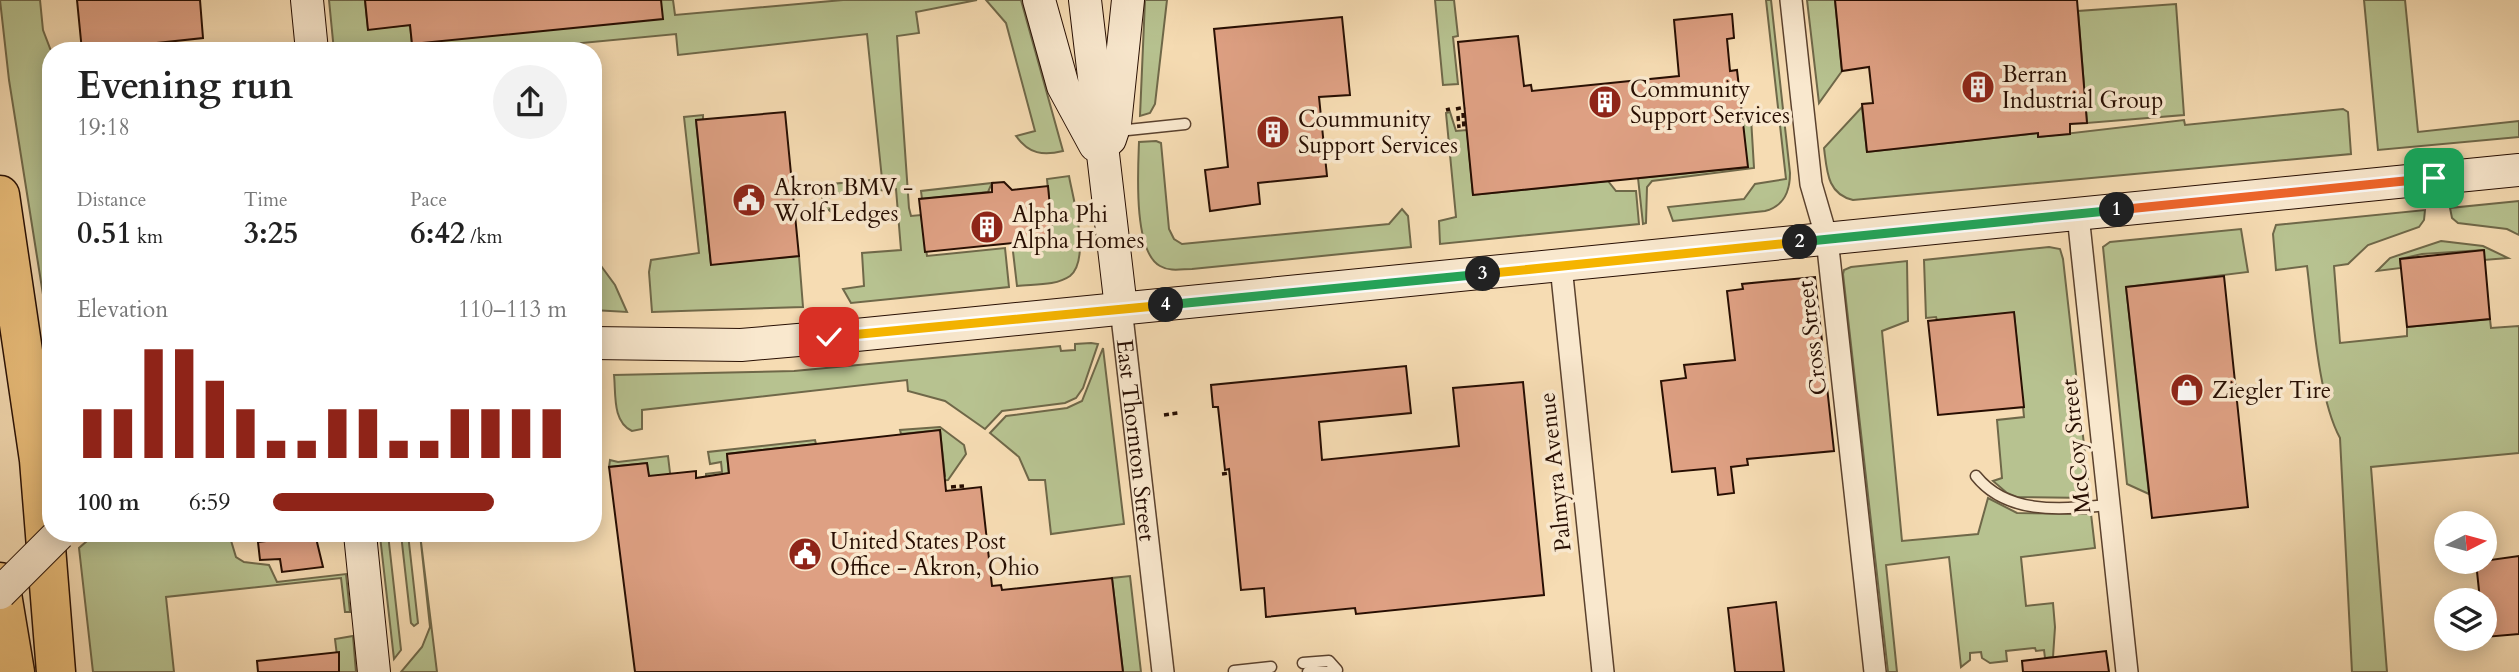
<!DOCTYPE html>
<meta charset="utf-8">
<style>
:root{--surface:#fff;--page:#f2f2f2;--text:#222;--muted:#767676;--accent:#8f2418}
body{margin:0;font-family:Cardo,serif;background:var(--page);color:var(--text);height:100vh;display:flex;flex-direction:column;font-size:26px;white-space:nowrap}
*{box-sizing:border-box;margin:0}
p{font-size:23px;color:var(--muted)}
.icon{flex:none;width:38px;height:38px;fill:none;stroke:currentColor;stroke-width:2;stroke-linecap:round;stroke-linejoin:round}
.map{position:relative;flex:1;overflow:hidden}
.drawer{position:absolute;left:42px;top:42px;width:560px;height:500px;display:flex;flex-direction:column;background:var(--surface);border-radius:28px;box-shadow:0 4px 18px #0003}
.drawer>*{flex:none}
.needle{width:46px;rotate:84deg}
.buttons{position:absolute;left:2434px;top:511px;display:grid;gap:14px}
.buttons a{display:grid;place-items:center;width:63px;height:63px;border-radius:50%;background:var(--surface);box-shadow:0 4px 18px #0003;font-size:35px}
.pin{position:absolute;display:grid;place-items:center;width:60px;height:60px;color:#fff;margin:-30px;border-radius:14px;box-shadow:0 4px 10px #0006}
.km{position:absolute;width:35px;height:35px;margin:-18px;border-radius:50%;background:#222;color:#fff;font-size:19px;line-height:35px;text-align:center}
.round{display:grid;place-items:center;flex:none;width:74px;height:74px;border-radius:37px;background:var(--page)}
.summary{display:flex;align-items:center;justify-content:space-between;height:119px;padding:0 35px}
h1{font-size:38px;font-weight:800;line-height:52px}
.stats{display:grid;grid-template-columns:repeat(3,1fr);gap:10px;height:119px;padding:7px 35px}
.stats div{display:grid;align-content:center}
.stats b{font-size:30px;font-weight:800}
.stats small{font-size:19px;font-weight:400}
.stats p{font-size:19px}
.chart{height:196px;padding:14px 35px}
.chart p{display:flex;justify-content:space-between}
.chart svg{width:100%;height:126px;margin-top:7px;stroke:var(--accent);stroke-width:6}
ul{padding:0 35px;list-style:none;font-size:23px}
li{display:grid;grid-template-columns:112px 84px 1fr;align-items:center;height:52px}
li i{height:18px;border-radius:9px;background:var(--accent)}
.map>svg:first-child{display:block}
</style>
<div class="map">
<svg width="2519" height="672" viewBox="0 0 2519 672">
<rect width="100%" height="100%" fill="#f6dcb3"/>
<filter id="stains"><feTurbulence type="fractalNoise" baseFrequency=".00286" numOctaves="4"/><feColorMatrix values="0 0 0 0 .2 0 0 0 0 .09 0 0 0 0 .02 0 0 0 .5 -.17"/></filter>
<radialGradient id="worn" r=".72"><stop offset=".6" stop-color="#630" stop-opacity="0"/><stop offset="1" stop-color="#630" stop-opacity=".3"/></radialGradient>
<g fill="#b7c290" stroke="#6f6849" stroke-width="2">
<path d="M0 0H40L43 30 51 51V345L9 80Z"/>
<path d="M329 0H365L368 29 410 25 412 44 661 0H673L675 15 843 0H977L916 12 919 33 897 36 909 208 911 216 921 215 927 256 1005 248 1009 287 851 303 843 289 864 286 862 253 901 250 896 189 829 195 830 211 823 206 821 185 882 179 867 34 678 55 676 34 498 51H334Z"/>
<path d="M986 0H1021L1063 151C1043 156 1029 154 1016 136L1035 131 1006 23Z"/>
<path d="M1145 0H1167L1155 104 1150 113 1140 116Z"/>
<path d="M1435 0H1454L1458 36 1453 37 1458 84 1443 85Z"/>
<path d="M1766 0H1771L1790 173C1790 192 1784 206 1765 211L1673 221 1668 207 1744 199 1755 184 1786 179Z"/>
<path d="M1807 0H1835L1842 71 1819 103Z"/>
<path d="M2364 0H2405L2418 132 2519 121V137L2378 150Z"/>
<path d="M2176 4 2184 115 2087 123 2078 11Z"/>
<path d="M1862 107 1867 152 2038 133 2039 137 2184 120 2185 125 2343 109 2348 112 2351 154 1853 200C1827 194 1827 171 1824 148Z"/>
<path d="M1450 112 1456 131 1467 130 1473 195 1608 181 1616 191H1636L1639 224 1440 244 1439 221 1456 217 1446 113Z"/>
<path d="M703 115V120L696 121 711 264 799 256 803 307 652 312 649 272 651 260 699 253 684 117Z"/>
<path d="M1742 118H1751L1754 168 1652 181 1647 187 1646 223 1643 224 1638 178 1747 167Z"/>
<path d="M1156 141 1161 143 1169 229 1174 239 1182 244 1389 224 1402 209 1408 216 1411 247 1192 269C1182 269 1170 272 1160 266 1133 251 1138 170 1139 142Z"/>
<path d="M1069 176C1073 199 1091 259 1070 276 1056 286 1033 284 1017 286L1012 243 1053 239 1047 179Z"/>
<path d="M992 183 988 192 922 199 921 191Z"/>
<path d="M2519 201V235L2507 229 2458 223 2452 218 2450 208Z"/>
<path d="M2425 210 2424 220 2419 227 2368 245 2348 264 2334 266 2340 343 2407 336V327L2490 319 2491 328 2519 326V453L2371 467 2387 672H2352L2340 438C2318 398 2313 313 2307 266L2276 270 2273 234 2276 225Z"/>
<path d="M2241 229 2248 272 2126 287 2149 494 2127 484 2103 247 2110 242Z"/>
<path d="M2441 241 2483 246 2508 258 2484 260 2483 250 2422 254 2400 259 2401 268 2377 271 2390 258Z"/>
<path d="M2049 247 2060 249 2063 259 2090 498 2017 497 2007 493 1993 481 2002 478 1997 420 2024 417 2014 313 1937 320 1936 317 1926 318 1924 260Z"/>
<path d="M593 255 615 285 627 312 593 310Z"/>
<path d="M1907 261 1908 321 1882 331 1902 541 1978 534 1988 498 2017 513 2091 514 2095 548 2021 557 2026 606 2053 603 2055 627 2053 657 2045 658 2044 650 2036 651 2035 648 2006 651 2007 661 1990 663 1982 658 1981 652 1970 653V660L1961 667 1949 557 1886 565 1897 672H1888L1843 274 1844 270 1851 267Z"/>
<path d="M1091 343 1098 344 1083 388 1076 398 1065 403 1002 411 985 429 945 401 908 391 907 380 642 410V429L632 431C612 422 616 393 614 375L794 371 1060 346 1061 351 1075 350V344Z"/>
<path d="M1103 348 1124 524 1051 534 1045 480H1029L1019 457 990 433 1006 416 1067 408 1082 401Z"/>
<path d="M940 427 964 445 966 454 948 480 936 481 945 476 940 430 901 434 900 430Z"/>
<path d="M815 440 816 444 727 454 730 487 706 480V474L722 472 721 462 710 464 708 452Z"/>
<path d="M668 456 671 481 650 487 647 463 609 467 610 460 618 462Z"/>
<path d="M95 534H229L236 557 244 562 269 565 277 582 346 574 350 612H345L341 578 166 597 174 672H93L79 548Z"/>
<path d="M388 534 401 650 394 659 380 536Z"/>
<path d="M401 534H408L418 623 414 626 411 623Z"/>
<path d="M420 534 437 672H401L422 647 430 627Z"/>
<path d="M1130 576 1141 672H1123L1112 578Z"/>
<path d="M353 636 356 672H339L335 639Z"/>
</g>
<g fill="#dea083" stroke="#270e02" stroke-width="2">
<path d="M77 0H200L203 38 82 51Z"/>
<path d="M365 0H661L663 19 412 44 410 25 368 30Z"/>
<path d="M1835 0H2077L2087 123 2070 124V134L2038 137V133L1867 152 1862 104 1873 103 1869 67 1842 71Z"/>
<path d="M1732 14 1734 38 1727 39 1730 71 1737 70 1748 167 1473 195 1458 42 1518 36 1524 86 1531 85 1532 91 1679 76 1674 20Z"/>
<path d="M1342 17 1350 95 1319 97 1327 176 1258 183 1260 204 1210 211 1205 170 1228 167 1214 29Z"/>
<path d="M785 112 799 256 711 265 696 120Z"/>
<path d="M1004 182 1012 190 1048 186 1053 239 925 252 919 199 992 192V183Z"/>
<path d="M2484 250 2490 319 2407 327 2400 259Z"/>
<path d="M2224 276 2248 507 2152 518 2126 287Z"/>
<path d="M1815 277 1834 451 1747 459 1748 465 1731 467 1734 493 1718 495 1715 468 1672 472 1661 381 1686 378 1684 365 1735 360 1727 291 1743 289 1742 284Z"/>
<path d="M2014 312 2024 407 1938 415 1928 321Z"/>
<path d="M1406 366 1411 413 1319 422 1322 460 1459 446 1453 388 1523 382 1544 595 1356 614 1355 608 1266 617 1264 588 1241 590 1229 469 1225 470 1218 407H1213L1211 385Z"/>
<path d="M940 430 946 491 981 487 992 586 1001 585 1002 590 1112 578 1123 672H635L609 467 647 463 649 476 696 471V478L729 473 727 454Z"/>
<path d="M299 537V540L316 538 323 567 282 572 280 559 260 560 258 542Z"/>
<path d="M2519 556V634L2485 637V600H2480L2476 562Z"/>
<path d="M1776 602 1784 672H1735L1728 608Z"/>
<path d="M2106 651 2109 672H2023L2022 661Z"/>
<path d="M339 652V672H258L257 661Z"/>
</g>
<g fill="none" stroke-linecap="round" stroke-linejoin="round">
<defs>
<g id="lane">
<path d="M1118 131 1185 124"/>
<path d="M1976 476C2008 516 2063 509 2109 505"/>
<path d="M1303 663 1329 661 1337 670"/>
<path d="M1234 671 1271 667"/>
<path d="M1308 672H1329"/>
</g>
<g id="street">
<path d="M1791 0 1811 184 1827 239 1875 672"/>
<path d="M2078 215 2127 672"/>
<path d="M1561 266 1603 672"/>
<path id="s1" d="M1121 308 1163 672"/>
</g>
<g id="secondary">
<path d="M307 0 312 51"/>
<path d="M1039 0 1063 86 1095 145"/>
<path d="M1085 0 1121 308"/>
<path d="M1110 139 1115 124 1128 0"/>
<path d="M593 343 741 345 856 335 2519 170"/>
<path d="M360 534 374 672"/>
</g>
<g id="highway">
<path d="M0 195 39 460 56 672"/>
<path d="M0 582 15 672"/>
</g>
</defs>
<use href="#lane" stroke="#5b422e" stroke-width="13"/>
<use href="#street" stroke="#5b422e" stroke-width="24"/>
<use href="#secondary" stroke="#270e02" stroke-width="34"/>
<use href="#highway" stroke="#270e02" stroke-width="41"/>
<g stroke="#270e02" stroke-width="3.5" stroke-dasharray="5 3.5" stroke-linecap="butt">
<path d="M1456 109 1465 107"/>
<path d="M1446 110 1450 109"/>
<path d="M1463 113 1464 128"/>
<path d="M1458 116 1459 128"/>
<path d="M1164 415 1178 413"/>
<path d="M1222 474 1230 473"/>
<path d="M951 487 964 486"/>
</g>
<use href="#lane" stroke="#f9e8ce" stroke-width="10"/>
<use href="#street" stroke="#f9e8ce" stroke-width="21"/>
<use href="#secondary" stroke="#f9e8ce" stroke-width="32"/>
<use href="#highway" stroke="#ebbe7a" stroke-width="38"/>
<defs>
<path id="secondary-bridge" d="M0 593 59 534"/>
</defs>
<use href="#secondary-bridge" stroke="#270e02" stroke-width="34" stroke-linecap="butt"/>
<use href="#secondary-bridge" stroke="#f9e8ce" stroke-width="32"/>
</g>
<g fill="none" stroke-linecap="round" stroke-linejoin="round">
<defs>
<path id="split-1" d="M2117 210 2434 178"/>
<path id="split-2" d="M1800 242 2117 210"/>
<path id="split-3" d="M1483 274 1800 242"/>
<path id="split-4" d="M1166 305 1483 274"/>
<path id="split-5" d="M829 337 1166 305"/>
</defs>
<use href="#split-1" stroke="#fff" stroke-width="14"/>
<use href="#split-2" stroke="#fff" stroke-width="14"/>
<use href="#split-3" stroke="#fff" stroke-width="14"/>
<use href="#split-4" stroke="#fff" stroke-width="14"/>
<use href="#split-5" stroke="#fff" stroke-width="14"/>
<use href="#split-1" stroke="#f0652b" stroke-width="9"/>
<use href="#split-2" stroke="#22a559" stroke-width="9"/>
<use href="#split-3" stroke="#f5b400" stroke-width="9"/>
<use href="#split-4" stroke="#22a559" stroke-width="9"/>
<use href="#split-5" stroke="#f5b400" stroke-width="9"/>
</g>
<defs>
<symbol id="building-disc" viewBox="-11 -11 22 22"><circle r="9.5" fill="#8f2418" stroke="#f9e8ce"/><path d="M-4-6H4V6H1V3H-1V6H-4ZM-2.5-4.3h1.7v1.8h-1.7ZM.8-4.3h1.7v1.8H.8ZM-2.5-1h1.7V.8h-1.7ZM.8-1h1.7V.8H.8Z" fill="#fff"/></symbol>
<symbol id="civic-disc" viewBox="-11 -11 22 22"><circle r="9.5" fill="#8f2418" stroke="#f9e8ce"/><path d="M-.6-6.5H3V-4.5H.6V-3L4-1V1h2V6H-6V1h2V-1L-.6-3ZM-1.2 2.5V6h2.4V2.5Z" fill="#fff"/></symbol>
<symbol id="shop-disc" viewBox="-11 -11 22 22"><circle r="9.5" fill="#8f2418" stroke="#f9e8ce"/><path d="M-5-2.5h2.3a2.7 3.5 0 0 1 5.4 0H5L5.5 6h-11ZM-1.5-2.5h3a1.5 2.3 0 0 0-3 0Z" fill="#fff"/></symbol>
</defs>
<g fill-rule="evenodd">
<use href="#building-disc" x="1959" y="68" width="38" height="38"/>
<use href="#building-disc" x="1586" y="83" width="38" height="38"/>
<use href="#building-disc" x="1254" y="113" width="38" height="38"/>
<use href="#civic-disc" x="730" y="181" width="38" height="38"/>
<use href="#building-disc" x="968" y="208" width="38" height="38"/>
<use href="#shop-disc" x="2168" y="371" width="38" height="38"/>
<use href="#civic-disc" x="786" y="535" width="38" height="38"/>
</g>
<g text-anchor="middle" dominant-baseline="central" stroke-width="7" stroke-linejoin="round" paint-order="stroke">
<g font-size="23" fill="#270e02" stroke="#f9e8ce" text-anchor="start">
<text x="2002" y="74">Berran<tspan x="2002" dy="26">Industrial Group</tspan></text>
<text x="1630" y="89">Community<tspan x="1630" dy="26">Support Services</tspan></text>
<text x="1298" y="119">Coummunity<tspan x="1298" dy="26">Support Services</tspan></text>
<text x="774" y="187">Akron BMV -<tspan x="774" dy="26">Wolf Ledges</tspan></text>
<text x="1012" y="214">Alpha Phi<tspan x="1012" dy="26">Alpha Homes</tspan></text>
<text x="2212" y="390">Ziegler Tire</text>
<text x="830" y="541">United States Post<tspan x="830" dy="26">Office - Akron, Ohio</tspan></text>
</g>
<g font-size="23" fill="#270e02" stroke="#f9e8ce">
<text transform="translate(1812 338) rotate(-97)">Cross Street</text>
<text stroke="none"><textPath href="#s1" startOffset="133">East Thornton Street</textPath></text>
<text transform="translate(2076 446) rotate(-96)">McCoy Street</text>
<text transform="translate(1555 472) rotate(-96)">Palmyra Avenue</text>
</g>
</g>
<rect width="100%" height="100%" filter="url(#stains)"/>
<rect width="100%" height="100%" fill="url(#worn)"/>
</svg>
<div class="buttons">
<a><svg class="needle" viewBox="-14 -14 28 28"><path d="M0-13l5 13h-10z" fill="#e53935"/><path d="M0 13l5-13h-10z" fill="#767676"/></svg></a>
<a><svg class="icon" aria-label="layers" viewBox="0 0 24 24"><path d="M12 4l9 5-9 5-9-5zM3 14l9 5 9-5"/></svg></a>
</div>
<div class="pin" style="left:2434px;top:178px;background:#1e9e55"><svg class="icon" aria-label="arrive" viewBox="0 0 24 24"><path d="M6 21V4h12l-3 4 3 4H6"/></svg></div>
<div class="pin" style="left:829px;top:337px;background:#d93025"><svg class="icon" aria-label="check" viewBox="0 0 24 24"><path d="M5 12l5 5 9-10"/></svg></div>
<b class="km" style="left:2117px;top:210px">1</b>
<b class="km" style="left:1800px;top:242px">2</b>
<b class="km" style="left:1483px;top:274px">3</b>
<b class="km" style="left:1166px;top:305px">4</b>
<section class="drawer">
<div class="summary"><div><h1>Evening run</h1><p>19:18</p></div><a class="round"><svg class="icon" aria-label="share" viewBox="0 0 24 24"><path d="M12 15V3M7 8l5-5 5 5M5 13v7h14v-7"/></svg></a></div>
<div class="stats">
<div><p>Distance</p><b>0.51<small> km</small></b></div>
<div><p>Time</p><b>3:25</b></div>
<div><p>Pace</p><b>6:42<small> /km</small></b></div>
</div>
<div class="chart"><p><span>Elevation</span>110–113 m</p>
<svg viewBox="0 0 160 44" preserveAspectRatio="none"><path d="M5 44V27M15 44V27M25 44V6M35 44V6M45 44V17M55 44V27M65 44V38M75 44V38M85 44V27M95 44V27M105 44V38M115 44V38M125 44V27M135 44V27M145 44V27M155 44V27"/></svg>
</div>
<ul>
<li><b>100 m</b>6:59<i style="width:75%"></i></li>
</ul>
</section>
</div>
